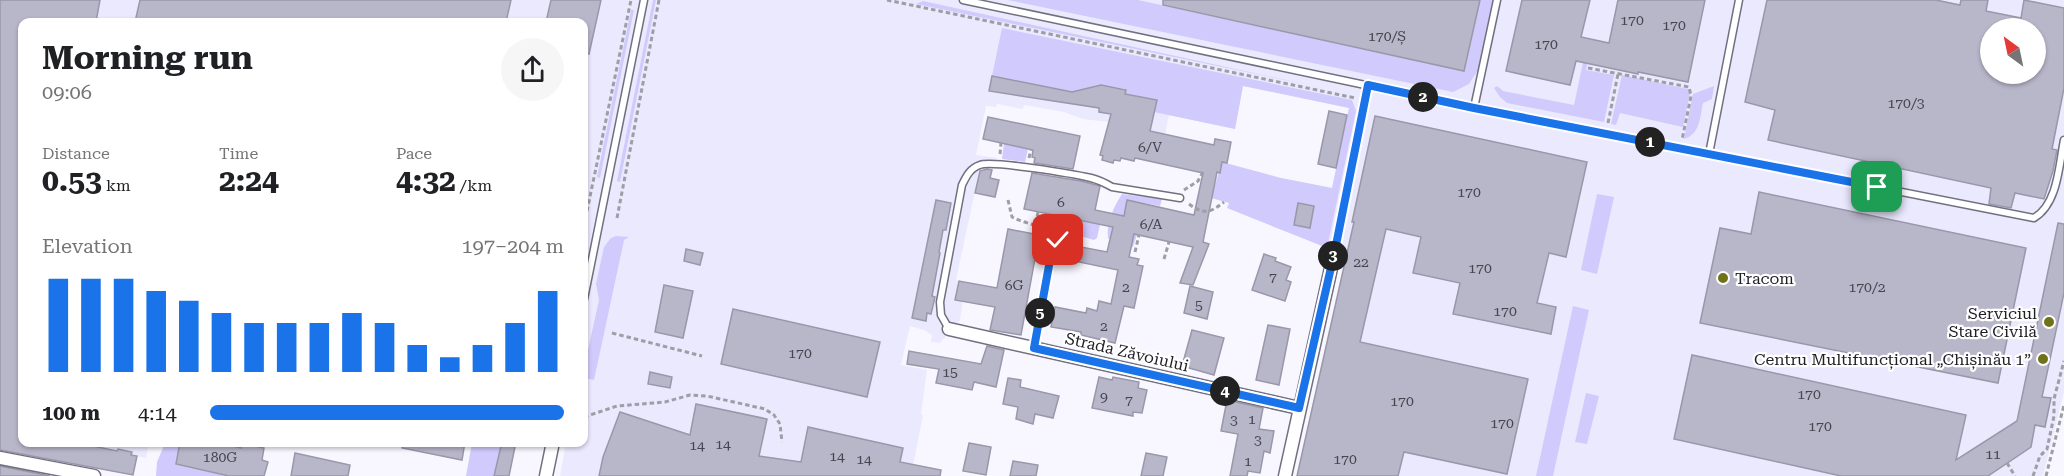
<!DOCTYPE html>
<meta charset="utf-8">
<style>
:root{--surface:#fff;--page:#f6f6f6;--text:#202124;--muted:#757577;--accent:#1a73e8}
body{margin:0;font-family:"Roboto Serif",serif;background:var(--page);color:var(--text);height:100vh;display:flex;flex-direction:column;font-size:22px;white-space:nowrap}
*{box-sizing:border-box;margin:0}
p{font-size:20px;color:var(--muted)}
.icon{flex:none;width:33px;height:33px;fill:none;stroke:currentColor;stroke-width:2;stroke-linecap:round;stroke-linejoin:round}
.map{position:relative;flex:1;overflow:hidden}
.sheet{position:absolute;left:18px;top:18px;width:570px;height:429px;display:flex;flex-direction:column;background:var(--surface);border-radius:12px;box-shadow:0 2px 4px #0004}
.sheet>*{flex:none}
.needle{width:39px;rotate:327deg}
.fabs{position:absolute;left:1980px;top:18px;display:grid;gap:12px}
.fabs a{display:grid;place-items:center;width:66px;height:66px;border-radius:50%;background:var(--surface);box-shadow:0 2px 4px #0004;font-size:30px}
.pin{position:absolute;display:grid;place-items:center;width:51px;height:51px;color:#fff;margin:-26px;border-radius:12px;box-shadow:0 3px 9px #0006}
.km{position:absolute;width:30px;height:30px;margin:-15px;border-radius:50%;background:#222;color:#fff;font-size:16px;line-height:30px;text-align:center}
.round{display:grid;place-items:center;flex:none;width:63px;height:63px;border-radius:32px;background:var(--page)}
.summary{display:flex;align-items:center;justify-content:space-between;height:102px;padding:0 24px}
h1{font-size:33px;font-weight:700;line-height:45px}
.stats{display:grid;grid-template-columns:repeat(3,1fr);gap:9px;height:102px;padding:6px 24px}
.stats div{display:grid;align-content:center}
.stats b{font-size:30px;font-weight:700}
.stats small{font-size:16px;font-weight:400}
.stats p{font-size:16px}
.chart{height:168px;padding:12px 24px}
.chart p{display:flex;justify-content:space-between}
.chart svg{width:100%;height:108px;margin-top:6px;stroke:var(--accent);stroke-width:6}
ul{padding:0 24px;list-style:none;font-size:20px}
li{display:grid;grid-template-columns:96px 72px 1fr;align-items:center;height:45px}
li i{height:15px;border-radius:8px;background:var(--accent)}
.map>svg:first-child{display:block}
</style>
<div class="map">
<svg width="2064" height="476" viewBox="0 0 2064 476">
<rect width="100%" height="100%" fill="#f8f7ff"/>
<g fill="#ebe9fe" fill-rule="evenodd">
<path d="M0 0H2064V392L2043 476H1297L1346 254 1271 226 1281 178 1332 188 1349 108 1243 86 1235 129 1169 115 1165 134 1109 122 1083 119 1064 112 1024 105 1023 109 997 104 996 107 986 106 976 155 997 158 992 170 980 168 956 280 959 281 955 300 963 301 960 320 940 343 931 342 932 335 924 330 910 326 901 365 927 370 921 414 923 415 911 476H560L566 443 584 442V22H22V433L0 427ZM1990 28H2036V74H1990Z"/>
<path d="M73 443H149L146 458 131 455V452L118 449 117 451Z"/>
</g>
<g fill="#d1cafc">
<path d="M653 0H656L620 182 617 181Z"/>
<path d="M1008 0H1138L1464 71 1480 0H1493L1478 70 1469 84 1453 92Z"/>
<path d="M923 1 1309 85 916 4Z"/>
<path d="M631 10H634L600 178 597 177Z"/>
<path d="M1002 28 1352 100 1356 111 1327 248 1227 208 1229 203 1211 198 1222 162 1281 178 1332 188 1349 108 1243 86 1235 129 1154 112 1157 100 1125 94V89L1101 85 1072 92 992 76Z"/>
<path d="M1588 39 1592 40 1586 70 1614 75 1604 122 1507 103 1500 97 1494 88 1497 86 1503 91 1574 105Z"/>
<path d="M1622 75 1688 89 1690 93 1683 127 1620 113 1616 125 1611 124Z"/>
<path d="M1714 86 1712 99 1703 103C1700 118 1700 134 1684 139L1693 94Z"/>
<path d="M1004 143 1028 149 1025 162 1002 159Z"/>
<path d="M1122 194 1162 199 1160 206 1127 200 1124 216 1116 214 1111 234 1119 236 1131 245 1134 234 1137 235 1133 247 1115 243 1108 238C1106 223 1114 206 1122 194Z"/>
<path d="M1597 194 1614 197 1597 274 1581 270Z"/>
<path d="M1094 210 1103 212 1097 238 1094 240 1074 234 1077 220 1092 223Z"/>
<path d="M616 236 629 237 624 240 594 380 584 378V368L599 300 596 284 604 247 611 238Z"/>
<path d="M1573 306 1589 310 1553 476H1536Z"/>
<path d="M1586 393 1599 396 1587 444 1575 442Z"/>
<path d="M165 443H180L176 464 229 476H156L157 462Z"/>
<path d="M472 443H502L495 476H466Z"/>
</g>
<g fill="#b8b6c9" stroke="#9997a9" stroke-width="1.5" fill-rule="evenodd">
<path d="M0 0H100L96 22H22V442H73L117 451 118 449 132 452 131 455 137 456 133 475 0 450Z"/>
<path d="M140 0H511L506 22H135Z"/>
<path d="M551 0H601L589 54 584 53V22H546Z"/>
<path d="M1163 0H1480L1464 71 1163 5Z"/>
<path d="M1522 0H1590L1581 37 1609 43 1618 0H1705L1688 82 1638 72V74L1576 61 1570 85 1506 71Z"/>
<path d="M1767 0H1936L1960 5 1961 0H1988L1986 11 2021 18 2024 0 2064 8V88L2052 149 2057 150 2053 171 2044 199 2015 193 2011 208 1989 204 1991 188 1768 140 1775 110 1745 102ZM1990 28H2036V74H1990Z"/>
<path d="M992 76 1072 92 1101 85 1126 90 1125 94 1157 100 1150 131 1214 145 1215 139 1231 142 1227 163 1222 162 1220 173 1217 172 1203 242 1209 244 1193 285 1180 283 1193 247 1134 234 1129 257 1139 259 1137 265 1143 266 1134 308 1124 306 1115 343 1081 335V332L1051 327 1055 307 1086 313 1087 308 1097 311 1099 301 1111 304 1118 270 1036 253 1021 335 990 330 995 307 955 300 959 281 997 288 1008 229 1066 240 1065 244 1107 252 1113 227 1024 209 1032 173 1081 181 1100 186 1095 210 1124 216 1127 200 1194 215 1203 173 1135 158 1134 161 1121 158 1120 161 1114 160 1113 163 1102 160 1103 156 1100 155 1111 114 1099 112V108L989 91Z"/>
<path d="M1329 111 1347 115 1336 168 1318 164Z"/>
<path d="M1375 116 1587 162 1566 257 1549 253 1537 303 1556 307 1551 334 1453 314 1460 283 1413 273 1421 237 1386 229 1360 342 1528 379 1507 474 1404 452 1398 476H1297L1354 222H1352Z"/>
<path d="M988 117 1080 136 1073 169 1034 163 1035 158 1032 157 1033 150 983 139Z"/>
<path d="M987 169 992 170 990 178 999 180 995 197 975 193 980 171Z"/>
<path d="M1759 192 2026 248 1998 383 1700 323 1720 228 1751 234Z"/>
<path d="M936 200 951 203 946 230H943L939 252 940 253 932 296 935 297 931 314 927 313 926 321 912 318Z"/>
<path d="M1298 203 1314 206 1310 228 1294 225Z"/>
<path d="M2058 223 2064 224V293L2042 397 2051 398 2045 427 2035 425 2031 447 1988 476H1841L1674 439 1692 355 1966 415 1956 460 2017 421Z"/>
<path d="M686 249 703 253 700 265 684 261Z"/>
<path d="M1264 254 1276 258 1275 261 1291 267 1286 280 1291 282 1285 301 1252 290Z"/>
<path d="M664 285 693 291 683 338 655 332Z"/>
<path d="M1190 286 1213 292 1207 319 1184 313Z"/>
<path d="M733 309 880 342 867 397 721 364Z"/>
<path d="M1268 325 1290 329 1279 385 1256 380Z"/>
<path d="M1192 330 1224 338 1214 375 1182 366Z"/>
<path d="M987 346 1004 350 996 387 974 382 972 390 936 383 939 369 907 364 909 351 981 364Z"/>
<path d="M650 372 672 377 670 388 648 384Z"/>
<path d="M1099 377 1112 380 1113 377 1139 382 1138 388 1147 390 1142 413 1133 412V416L1092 408Z"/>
<path d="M1008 378 1021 380 1020 387 1059 396 1053 418 1035 414 1033 424 1016 419 1018 407 1003 404Z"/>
<path d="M1227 400 1263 408 1259 429 1274 431 1270 453 1264 451 1260 473 1248 471 1247 476H1230L1238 434 1221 431Z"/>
<path d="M696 404 767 419 759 456 801 462 808 427 903 448 900 462 941 470 940 476H599L603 457 620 412 690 435Z"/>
<path d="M180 442H217L241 448 242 443 264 448 262 460 268 462 264 476H229L176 464Z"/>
<path d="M403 442H465L462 460 402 448Z"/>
<path d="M502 442H516L509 476H494Z"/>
<path d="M969 443 991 447 986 475 963 471Z"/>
<path d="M295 453 350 465 348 476H291Z"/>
<path d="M1146 453 1167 457 1163 476H1141Z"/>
<path d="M1013 461 1038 465 1036 476H1010Z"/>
<path d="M0 466 50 476H0Z"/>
</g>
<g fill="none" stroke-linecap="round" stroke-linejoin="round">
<defs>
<g id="lane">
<path d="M963 0 1474 108 1709 154 1739 0"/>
<path d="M1474 108 1497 0"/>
<path d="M1709 154 2034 218C2058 204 2059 165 2064 140"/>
<path d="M1335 250 1368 85"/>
<path d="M584 299 644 0"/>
<path d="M949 329 941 315 940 302 962 185C966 177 970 168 980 165 991 160 1074 174 1091 178 1099 180 1105 183 1112 187L1180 198"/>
</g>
<g id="street">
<path d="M949 329 1299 408"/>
<path d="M0 458 94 476"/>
<path d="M546 476 553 442"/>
<path d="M1285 476 1335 250"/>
</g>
</defs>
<use href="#lane" stroke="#716f80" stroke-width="9"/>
<use href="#street" stroke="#716f80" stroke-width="15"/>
<g stroke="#9f9ea6" stroke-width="3" stroke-dasharray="4.5 3" stroke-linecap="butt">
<path d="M887 0 1355 98"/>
<path d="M1588 68 1689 87 1691 96 1682 140"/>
<path d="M1608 123 1618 74"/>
<path d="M1000 154 1001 143"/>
<path d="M1029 158 1031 149"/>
<path d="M1184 190 1198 181 1204 170"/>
<path d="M1008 200 1012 217C1029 226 1044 223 1056 241"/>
<path d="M1189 204C1204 215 1210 213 1224 202"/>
<path d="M587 211 631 0"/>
<path d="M617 218 659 0"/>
<path d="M1036 224 1038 212"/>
<path d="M1070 239 1074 219"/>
<path d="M1135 252 1139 235"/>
<path d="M1164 259 1169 242"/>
<path d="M612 333 702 356"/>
<path d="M1036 335 1052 249 1054 243 1064 238"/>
<path d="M584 417 617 406 665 402 690 395 707 396 765 409 774 415 780 424 782 442"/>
<path d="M2007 463 2015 476"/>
<path d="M2033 476 2040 456 2047 449 2054 416V399L2064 361"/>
<path d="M2046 476 2064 405"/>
</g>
<use href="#lane" stroke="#fff" stroke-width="6"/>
<use href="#street" stroke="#fff" stroke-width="12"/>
</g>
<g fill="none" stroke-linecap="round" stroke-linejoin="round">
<defs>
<path id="route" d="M1058 240 1052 249 1034 348 1299 408 1335 250 1368 85 1474 108 1877 187"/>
</defs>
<use href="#route" stroke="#fff" stroke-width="12"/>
<use href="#route" stroke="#1a73e8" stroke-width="8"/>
</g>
<g fill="#6f7218" stroke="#fff" stroke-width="2">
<circle cx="1723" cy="278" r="6"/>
<circle cx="2049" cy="322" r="6"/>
<circle cx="2043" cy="359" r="6"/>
</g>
<g text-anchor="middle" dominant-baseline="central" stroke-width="4.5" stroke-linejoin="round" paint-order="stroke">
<g font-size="14" fill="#46454f">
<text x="1632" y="20">170</text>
<text x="1674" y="25">170</text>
<text x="1387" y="36">170/Ș</text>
<text x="1546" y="44">170</text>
<text x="1906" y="103">170/3</text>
<text x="1150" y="147">6/V</text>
<text x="1469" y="192">170</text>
<text x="1061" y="202">6</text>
<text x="1151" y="224">6/A</text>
<text x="1361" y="262">22</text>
<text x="1480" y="268">170</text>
<text x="1273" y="277">7</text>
<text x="1014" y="285">6G</text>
<text x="1126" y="287">2</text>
<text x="1867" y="287">170/2</text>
<text x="1199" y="305">5</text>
<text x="1505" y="311">170</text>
<text x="1104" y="326">2</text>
<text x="800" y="353">170</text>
<text x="950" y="372">15</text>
<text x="1809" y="394">170</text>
<text x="1104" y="397">9</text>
<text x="1129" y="400">7</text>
<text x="1402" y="401">170</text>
<text x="1252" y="419">1</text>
<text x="1234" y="420">3</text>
<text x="1502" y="423">170</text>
<text x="1820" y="426">170</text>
<text x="1258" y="440">3</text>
<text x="723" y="444">14</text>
<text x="697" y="445">14</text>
<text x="1993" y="454">11</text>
<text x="837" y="456">14</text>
<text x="220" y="457">180G</text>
<text x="864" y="459">14</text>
<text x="1345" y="459">170</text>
<text x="1248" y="461">1</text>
</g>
<g font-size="16" fill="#201f26" stroke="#fff" text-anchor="end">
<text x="1735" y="278" text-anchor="start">Tracom</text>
<text x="2037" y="313">Serviciul<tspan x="2037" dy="18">Stare Civilă</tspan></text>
<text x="2031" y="359">Centru Multifuncțional „Chișinău 1”</text>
</g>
<g font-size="16" fill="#201f26" stroke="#fff">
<text transform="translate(1127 352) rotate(13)">Strada Zăvoiului</text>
</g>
</g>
</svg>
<div class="fabs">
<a><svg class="needle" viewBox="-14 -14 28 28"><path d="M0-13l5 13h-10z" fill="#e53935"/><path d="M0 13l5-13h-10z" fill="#757577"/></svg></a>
</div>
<div class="pin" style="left:1877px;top:187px;background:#1e9e55"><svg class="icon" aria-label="arrive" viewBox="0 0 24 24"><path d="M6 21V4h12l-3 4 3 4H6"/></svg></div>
<div class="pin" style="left:1058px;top:240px;background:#d93025"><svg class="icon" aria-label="check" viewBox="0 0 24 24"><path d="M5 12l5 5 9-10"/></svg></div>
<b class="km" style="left:1650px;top:142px">1</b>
<b class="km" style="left:1423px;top:97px">2</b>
<b class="km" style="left:1333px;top:256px">3</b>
<b class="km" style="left:1225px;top:391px">4</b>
<b class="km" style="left:1040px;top:313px">5</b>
<section class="sheet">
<div class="summary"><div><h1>Morning run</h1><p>09:06</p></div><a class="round"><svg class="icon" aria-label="share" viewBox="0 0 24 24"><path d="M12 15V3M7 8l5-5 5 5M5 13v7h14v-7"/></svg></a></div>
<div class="stats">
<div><p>Distance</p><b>0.53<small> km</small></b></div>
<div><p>Time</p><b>2:24</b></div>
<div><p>Pace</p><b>4:32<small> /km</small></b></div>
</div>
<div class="chart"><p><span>Elevation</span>197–204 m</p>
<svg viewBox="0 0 160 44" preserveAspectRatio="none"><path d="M5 44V6M15 44V6M25 44V6M35 44V11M45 44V15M55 44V20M65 44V24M75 44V24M85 44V24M95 44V20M105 44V24M115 44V33M125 44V38M135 44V33M145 44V24M155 44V11"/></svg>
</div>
<ul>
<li><b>100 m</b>4:14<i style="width:100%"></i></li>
</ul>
</section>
</div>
